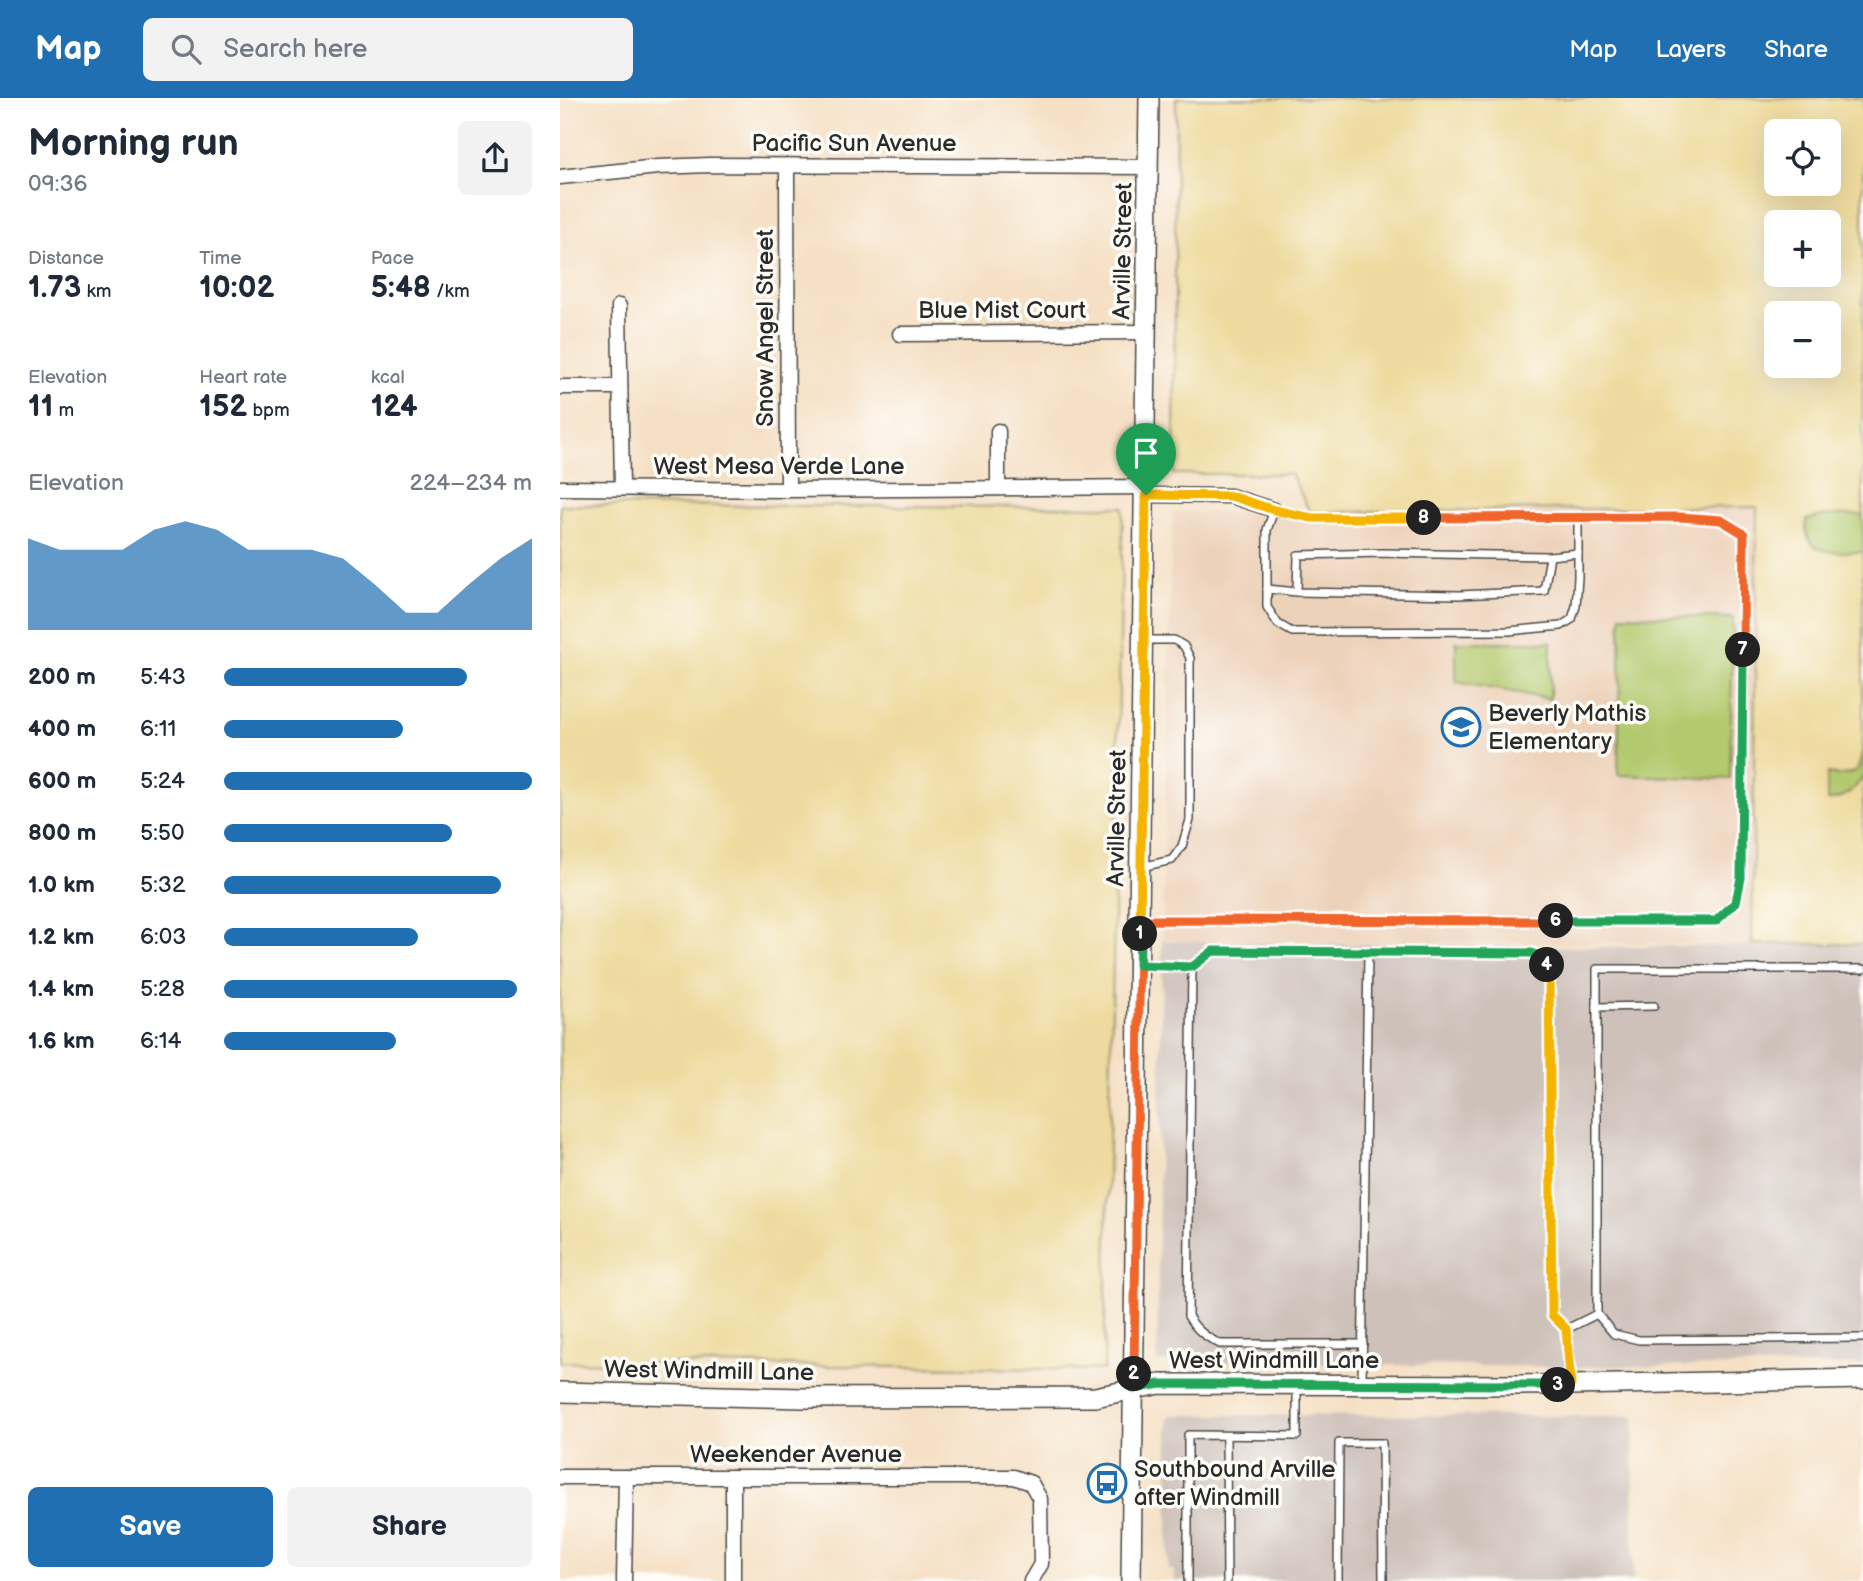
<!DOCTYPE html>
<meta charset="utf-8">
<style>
:root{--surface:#fff;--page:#f2f2f3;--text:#1f2937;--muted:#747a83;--accent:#1f6fb2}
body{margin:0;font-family:"Balsamiq Sans",sans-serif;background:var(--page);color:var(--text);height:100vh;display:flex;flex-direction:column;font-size:26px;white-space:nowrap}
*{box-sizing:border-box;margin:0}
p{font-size:23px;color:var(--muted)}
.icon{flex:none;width:38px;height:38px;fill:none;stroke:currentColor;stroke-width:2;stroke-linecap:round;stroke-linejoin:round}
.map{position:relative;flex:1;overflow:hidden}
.side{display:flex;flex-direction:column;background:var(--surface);width:560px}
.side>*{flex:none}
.buttons{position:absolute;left:1204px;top:21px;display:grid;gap:14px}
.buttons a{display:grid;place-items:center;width:77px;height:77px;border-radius:10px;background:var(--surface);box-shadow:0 7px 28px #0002;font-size:35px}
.pin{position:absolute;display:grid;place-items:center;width:60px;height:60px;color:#fff;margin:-72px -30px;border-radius:50% 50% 50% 0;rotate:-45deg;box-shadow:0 0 7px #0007}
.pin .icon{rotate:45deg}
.km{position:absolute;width:35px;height:35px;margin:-18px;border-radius:50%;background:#222;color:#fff;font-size:19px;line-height:35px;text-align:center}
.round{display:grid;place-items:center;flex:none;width:74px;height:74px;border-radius:10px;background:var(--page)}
.headline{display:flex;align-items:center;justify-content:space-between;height:119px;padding:0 28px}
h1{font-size:38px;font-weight:600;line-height:52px}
.stats{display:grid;grid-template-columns:repeat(3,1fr);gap:10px;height:119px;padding:7px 28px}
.stats div{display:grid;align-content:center}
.stats b{font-size:30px;font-weight:600}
.stats small{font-size:19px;font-weight:400}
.stats p{font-size:19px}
.chart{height:196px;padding:14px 28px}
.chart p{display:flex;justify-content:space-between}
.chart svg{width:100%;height:126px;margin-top:7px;fill:var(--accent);opacity:.7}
.cta{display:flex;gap:14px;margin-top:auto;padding:14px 28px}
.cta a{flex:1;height:80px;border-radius:10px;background:var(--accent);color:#fff;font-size:28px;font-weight:600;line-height:80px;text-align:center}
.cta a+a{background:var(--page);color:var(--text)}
ul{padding:0 28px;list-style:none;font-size:23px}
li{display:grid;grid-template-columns:112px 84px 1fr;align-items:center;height:52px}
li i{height:18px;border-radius:9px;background:var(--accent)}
header{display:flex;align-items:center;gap:42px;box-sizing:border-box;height:98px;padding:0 35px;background:var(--accent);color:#fff}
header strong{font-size:33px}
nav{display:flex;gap:38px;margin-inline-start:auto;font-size:24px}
.search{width:490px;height:63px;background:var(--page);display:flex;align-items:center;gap:18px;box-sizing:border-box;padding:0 24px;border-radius:10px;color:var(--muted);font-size:26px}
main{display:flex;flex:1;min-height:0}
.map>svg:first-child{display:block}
</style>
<header>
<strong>Map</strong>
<div class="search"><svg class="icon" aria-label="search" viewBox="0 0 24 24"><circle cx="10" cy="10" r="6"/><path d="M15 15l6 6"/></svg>Search here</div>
<nav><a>Map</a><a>Layers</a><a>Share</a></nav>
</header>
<main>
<section class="side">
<div class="headline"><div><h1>Morning run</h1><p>09:36</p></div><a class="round"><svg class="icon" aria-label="share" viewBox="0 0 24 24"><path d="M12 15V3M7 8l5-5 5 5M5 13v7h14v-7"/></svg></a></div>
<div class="stats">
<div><p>Distance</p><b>1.73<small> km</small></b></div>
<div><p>Time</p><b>10:02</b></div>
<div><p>Pace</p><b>5:48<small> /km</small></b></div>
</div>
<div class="stats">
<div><p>Elevation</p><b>11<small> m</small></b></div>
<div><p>Heart rate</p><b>152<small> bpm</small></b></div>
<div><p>kcal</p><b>124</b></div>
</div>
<div class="chart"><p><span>Elevation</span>224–234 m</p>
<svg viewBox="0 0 160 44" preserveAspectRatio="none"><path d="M0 44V12L10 16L20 16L30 16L40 9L50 6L60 9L70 16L80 16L90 16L100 19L110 28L120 38L130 38L140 28L150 19L160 12V44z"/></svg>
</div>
<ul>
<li><b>200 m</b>5:43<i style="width:79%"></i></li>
<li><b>400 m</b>6:11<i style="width:58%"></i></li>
<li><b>600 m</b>5:24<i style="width:100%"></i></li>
<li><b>800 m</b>5:50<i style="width:74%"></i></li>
<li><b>1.0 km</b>5:32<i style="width:90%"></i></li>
<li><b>1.2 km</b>6:03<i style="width:63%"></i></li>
<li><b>1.4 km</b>5:28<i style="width:95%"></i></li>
<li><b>1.6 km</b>6:14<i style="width:56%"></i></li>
</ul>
<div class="cta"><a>Save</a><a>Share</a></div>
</section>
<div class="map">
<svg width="1303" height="1483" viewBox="0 0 1303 1483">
<rect width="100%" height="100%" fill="#fdfcf7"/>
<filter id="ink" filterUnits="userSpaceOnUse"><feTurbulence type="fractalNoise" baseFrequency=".0143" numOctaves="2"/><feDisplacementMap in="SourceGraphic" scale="14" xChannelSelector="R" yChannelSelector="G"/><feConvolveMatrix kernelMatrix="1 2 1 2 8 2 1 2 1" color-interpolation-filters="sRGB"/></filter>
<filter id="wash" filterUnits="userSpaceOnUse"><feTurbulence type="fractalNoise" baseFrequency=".00686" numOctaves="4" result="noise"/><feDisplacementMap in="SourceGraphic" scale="28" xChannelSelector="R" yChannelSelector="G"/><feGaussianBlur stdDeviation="1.57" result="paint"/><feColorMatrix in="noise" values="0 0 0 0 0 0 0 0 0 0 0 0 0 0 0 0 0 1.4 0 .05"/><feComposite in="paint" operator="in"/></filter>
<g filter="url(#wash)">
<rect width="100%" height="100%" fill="#f5e0c5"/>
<path fill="#edd2ba" d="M1197 409 1192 846 602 843 612 415Z"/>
<g fill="#cec1ba">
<path d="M602 843 1017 849 1303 846V1267L1011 1269 597 1264Z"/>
<path d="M608 1317 1074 1318 1073 1483H614V1472H608Z"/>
</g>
<g fill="#b3c96d" stroke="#6f7a4c" stroke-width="2">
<path d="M1268 416 1303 417V454C1276 455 1243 460 1246 422Z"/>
<path d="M1061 517 1173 520 1170 681 1058 677Z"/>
<path d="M896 544H991L990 601 896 584Z"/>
<path d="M1303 654C1303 662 1303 671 1303 678 1299 693 1281 701 1267 703V675L1276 678 1299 663Z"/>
</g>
<g fill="#eeda9e" stroke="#8c8264" stroke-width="2" fill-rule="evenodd">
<path d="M616 0H1303V417C1283 417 1265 415 1246 422 1243 460 1277 454 1303 454V654L1297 672C1284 678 1280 678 1267 675V703C1284 701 1296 692 1303 677V846H1192L1197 409 750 414 731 376H614ZM1216 33H1269V86H1216ZM1216 124H1269V177H1216ZM1216 215H1269V268H1216Z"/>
<path d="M0 407 563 409 544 1272 0 1264Z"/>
</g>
</g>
<g filter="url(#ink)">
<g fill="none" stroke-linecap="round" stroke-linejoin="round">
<defs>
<g id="lane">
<path d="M707 491 737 494 899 497 984 493 990 458"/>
<path d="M737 494 738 457 822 455 990 458 1018 455"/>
<path d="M581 769 612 762 622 748 630 722V560L624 548 614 542H584"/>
<path d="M581 822 1156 823C1175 808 1176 805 1181 781L1184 436 1161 422 1120 420H752L714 412 707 432V509L718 526 732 534 949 533 1001 528 1012 521 1016 508 1018 480V420"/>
<path d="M808 854 972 855 984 861 989 871 992 1217 1007 1231 1011 1286"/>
<path d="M579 867 632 869 653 853 808 854 802 1286"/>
<path d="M632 869 628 1218C636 1232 646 1239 660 1246H803"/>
<path d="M1303 871H1037V1216L1054 1236 1079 1242 1303 1240"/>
<path d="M1037 909 1094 908"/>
<path d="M1007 1231 1037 1216"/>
<path d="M666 1338 667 1483"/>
<path d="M628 1483V1337L737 1338V1287"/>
<path d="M778 1483 779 1345H822L823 1483"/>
</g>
<g id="street">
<path d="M227 68 228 392"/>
<path d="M0 79 98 69 149 67 589 69"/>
<path d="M59 208 62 390"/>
<path d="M340 236 586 234"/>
<path d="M0 289H60"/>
<path d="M438 333V390"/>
<path d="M0 390 228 392 586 389"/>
<path d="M586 397 671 398 714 412"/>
<path d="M0 1379H454L471 1385 480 1401 481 1466 471 1483"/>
<path d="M173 1379V1483"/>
<path d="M64 1483 66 1379"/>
</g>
<g id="secondary">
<path d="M0 1294 243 1300 535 1299 600 1286 1011 1287 1303 1281"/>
<path d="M571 1483 589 0"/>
</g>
</defs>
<use href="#lane" stroke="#494642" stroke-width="10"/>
<use href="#street" stroke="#494642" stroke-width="17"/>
<use href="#secondary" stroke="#494642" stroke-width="22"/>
<use href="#lane" stroke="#fff" stroke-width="7"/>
<use href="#street" stroke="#fff" stroke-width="14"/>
<use href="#secondary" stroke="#fff" stroke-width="19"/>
</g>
</g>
<g fill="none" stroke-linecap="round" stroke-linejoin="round" filter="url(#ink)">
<defs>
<path id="split-1" d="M580 836 586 397"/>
<path id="split-2" d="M574 1276 580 836"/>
<path id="split-3" d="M574 1276V1291L600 1286 998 1287"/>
<path id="split-4" d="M987 867 989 871 992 1217 1006 1231 1011 1287H998"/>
<path id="split-5" d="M580 845 579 867 632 869 653 853 972 855 984 861 987 867"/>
<path id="split-6" d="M580 845V822L996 823"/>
<path id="split-7" d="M996 823H1156L1176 804 1181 780 1183 552"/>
<path id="split-8" d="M864 420 1120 419 1161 422 1184 436 1183 552"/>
<path id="split-9" d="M586 397 671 398 714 412 752 420H864"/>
</defs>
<use href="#split-1" stroke="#fff" stroke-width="14"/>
<use href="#split-2" stroke="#fff" stroke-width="14"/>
<use href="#split-3" stroke="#fff" stroke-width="14"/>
<use href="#split-4" stroke="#fff" stroke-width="14"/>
<use href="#split-5" stroke="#fff" stroke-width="14"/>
<use href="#split-6" stroke="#fff" stroke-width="14"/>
<use href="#split-7" stroke="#fff" stroke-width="14"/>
<use href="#split-8" stroke="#fff" stroke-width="14"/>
<use href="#split-9" stroke="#fff" stroke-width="14"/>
<use href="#split-1" stroke="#f5b400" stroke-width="9"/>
<use href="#split-2" stroke="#f0652b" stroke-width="9"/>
<use href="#split-3" stroke="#22a559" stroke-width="9"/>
<use href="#split-4" stroke="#f5b400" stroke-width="9"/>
<use href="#split-5" stroke="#22a559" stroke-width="9"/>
<use href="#split-6" stroke="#f0652b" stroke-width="9"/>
<use href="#split-7" stroke="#22a559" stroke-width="9"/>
<use href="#split-8" stroke="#f0652b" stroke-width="9"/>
<use href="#split-9" stroke="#f5b400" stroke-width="9"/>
</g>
<defs>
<symbol id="school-ring" viewBox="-11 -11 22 22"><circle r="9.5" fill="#fdfcf7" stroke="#1f6fb2" stroke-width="1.5"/><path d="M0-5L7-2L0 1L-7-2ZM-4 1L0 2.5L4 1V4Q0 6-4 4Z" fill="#1f6fb2"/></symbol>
<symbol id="bus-ring" viewBox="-11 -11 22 22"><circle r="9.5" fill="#fdfcf7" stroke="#1f6fb2" stroke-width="1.5"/><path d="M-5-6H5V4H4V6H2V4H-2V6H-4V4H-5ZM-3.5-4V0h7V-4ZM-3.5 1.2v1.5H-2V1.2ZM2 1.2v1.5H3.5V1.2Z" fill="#1f6fb2"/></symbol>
</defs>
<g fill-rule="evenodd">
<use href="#school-ring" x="879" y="607" width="44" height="44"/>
<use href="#bus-ring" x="525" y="1363" width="44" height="44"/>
</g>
<g text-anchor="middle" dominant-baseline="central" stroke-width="7" stroke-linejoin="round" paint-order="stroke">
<g font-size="24" fill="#2b2b2b" stroke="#fdfcf7">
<text x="294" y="45">Pacific Sun Avenue</text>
<text transform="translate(563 153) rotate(-89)">Arville Street</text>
<text x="442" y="212">Blue Mist Court</text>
<text transform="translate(205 230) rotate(-90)">Snow Angel Street</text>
<text x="219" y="368">West Mesa Verde Lane</text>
<text transform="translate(557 720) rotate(-89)">Arville Street</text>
<text x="714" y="1262">West Windmill Lane</text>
<text transform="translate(149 1273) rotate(1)">West Windmill Lane</text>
<text x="236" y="1356">Weekender Avenue</text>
</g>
<g font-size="24" fill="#2b2b2b" stroke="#fdfcf7" text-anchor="start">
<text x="928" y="615">Beverly Mathis<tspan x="928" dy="28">Elementary</tspan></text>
<text x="574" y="1371">Southbound Arville<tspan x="574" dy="28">after Windmill</tspan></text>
</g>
</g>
</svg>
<div class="buttons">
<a><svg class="icon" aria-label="locate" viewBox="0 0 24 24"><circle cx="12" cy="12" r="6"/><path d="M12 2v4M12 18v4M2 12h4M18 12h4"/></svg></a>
<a>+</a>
<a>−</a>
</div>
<div class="pin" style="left:586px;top:397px;background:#1e9e55"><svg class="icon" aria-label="arrive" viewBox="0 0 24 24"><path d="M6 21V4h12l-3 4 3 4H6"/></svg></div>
<b class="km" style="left:580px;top:836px">1</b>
<b class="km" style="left:574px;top:1276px">2</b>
<b class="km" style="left:998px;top:1287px">3</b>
<b class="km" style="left:987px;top:867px">4</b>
<b class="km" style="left:996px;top:823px">6</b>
<b class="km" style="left:1183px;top:552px">7</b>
<b class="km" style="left:864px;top:420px">8</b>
</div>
</main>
